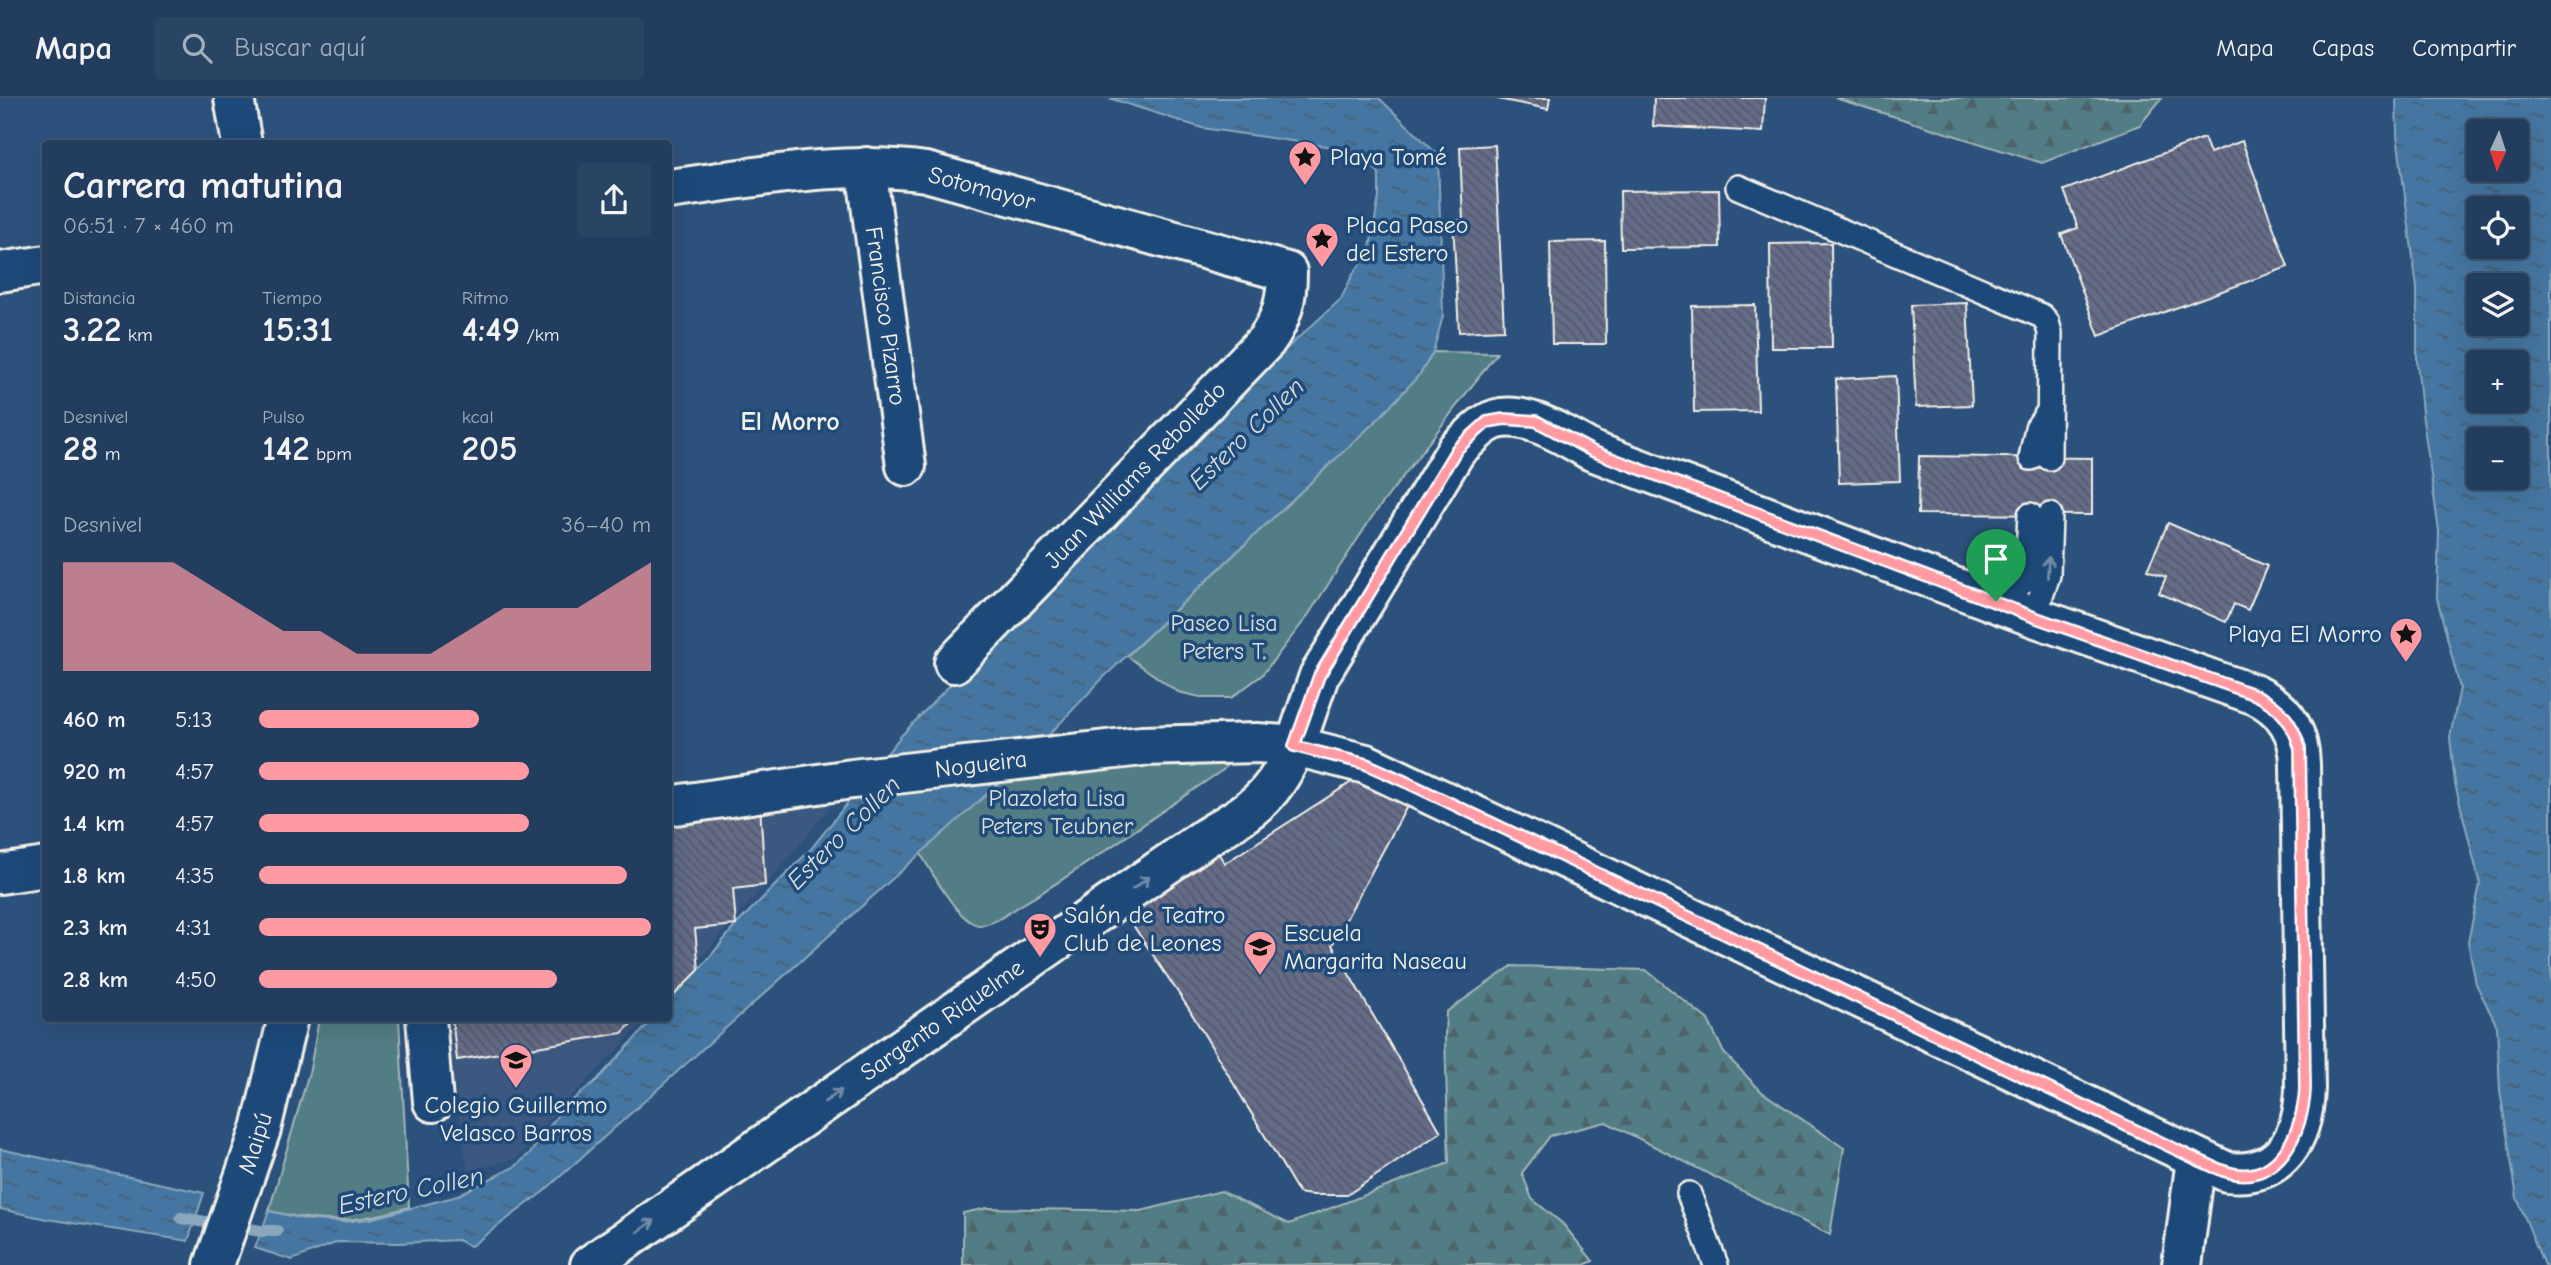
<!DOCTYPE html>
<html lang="es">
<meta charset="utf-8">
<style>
:root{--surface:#223d5e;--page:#2a4464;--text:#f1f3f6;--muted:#a2aebc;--line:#3f5673;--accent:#ff9aa2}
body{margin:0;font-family:"Comic Neue",sans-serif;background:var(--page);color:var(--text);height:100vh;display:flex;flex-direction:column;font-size:26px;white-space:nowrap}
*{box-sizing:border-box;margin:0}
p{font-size:23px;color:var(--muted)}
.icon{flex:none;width:38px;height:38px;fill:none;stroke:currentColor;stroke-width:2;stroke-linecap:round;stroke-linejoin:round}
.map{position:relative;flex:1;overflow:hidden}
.side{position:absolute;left:42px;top:42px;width:630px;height:882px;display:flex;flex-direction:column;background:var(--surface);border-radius:7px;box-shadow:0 7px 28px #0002,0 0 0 2px var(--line)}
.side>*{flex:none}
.needle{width:46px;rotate:183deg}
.tools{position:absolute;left:2466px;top:21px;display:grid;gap:14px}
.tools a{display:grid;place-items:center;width:63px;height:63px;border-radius:7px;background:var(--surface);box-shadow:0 7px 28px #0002,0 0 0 2px var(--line);font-size:35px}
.pin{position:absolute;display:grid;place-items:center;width:60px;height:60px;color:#fff;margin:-72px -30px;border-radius:50% 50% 50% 0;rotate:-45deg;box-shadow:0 0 7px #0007}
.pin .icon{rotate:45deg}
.round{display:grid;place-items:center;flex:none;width:74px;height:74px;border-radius:7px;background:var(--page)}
.headline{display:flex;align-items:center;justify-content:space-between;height:119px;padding:0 21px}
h1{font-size:38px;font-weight:800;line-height:52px}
.figures{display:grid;grid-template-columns:repeat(3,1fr);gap:10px;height:119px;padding:7px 21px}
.figures div{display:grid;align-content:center}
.figures b{font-size:35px;font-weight:800}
.figures small{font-size:19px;font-weight:400}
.figures p{font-size:19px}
.chart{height:196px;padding:14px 21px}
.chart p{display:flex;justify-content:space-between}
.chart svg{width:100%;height:126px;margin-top:7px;fill:var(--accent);opacity:.7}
ul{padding:0 21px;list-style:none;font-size:23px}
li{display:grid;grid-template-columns:112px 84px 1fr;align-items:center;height:52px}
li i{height:18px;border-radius:9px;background:var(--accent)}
header{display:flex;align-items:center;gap:42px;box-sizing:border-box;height:98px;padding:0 35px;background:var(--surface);border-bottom:2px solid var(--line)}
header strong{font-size:33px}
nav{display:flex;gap:38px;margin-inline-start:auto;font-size:24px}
.search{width:490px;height:63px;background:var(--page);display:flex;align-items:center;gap:18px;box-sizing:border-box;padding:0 24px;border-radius:7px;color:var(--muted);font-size:26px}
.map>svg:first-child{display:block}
</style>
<header>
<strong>Mapa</strong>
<div class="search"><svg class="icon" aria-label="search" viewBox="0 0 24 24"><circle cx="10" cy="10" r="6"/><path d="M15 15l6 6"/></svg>Buscar aquí</div>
<nav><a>Mapa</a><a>Capas</a><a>Compartir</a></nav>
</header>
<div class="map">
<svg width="2551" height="1167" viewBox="0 0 2551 1167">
<defs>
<pattern id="forest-firs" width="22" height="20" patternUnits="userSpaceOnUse" patternTransform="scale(1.75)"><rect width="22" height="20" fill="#537d85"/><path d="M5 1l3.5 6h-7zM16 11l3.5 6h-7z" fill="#4e6569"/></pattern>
<pattern id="water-ripples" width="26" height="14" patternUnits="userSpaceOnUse" patternTransform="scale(1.75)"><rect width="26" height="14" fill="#4476a1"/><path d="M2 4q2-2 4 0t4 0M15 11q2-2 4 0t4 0" fill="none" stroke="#465f74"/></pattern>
<pattern id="building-back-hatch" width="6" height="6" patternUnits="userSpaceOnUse" patternTransform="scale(1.75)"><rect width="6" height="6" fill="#646c88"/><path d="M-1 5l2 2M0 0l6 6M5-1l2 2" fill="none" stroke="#555864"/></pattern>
</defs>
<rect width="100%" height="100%" fill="#2d517d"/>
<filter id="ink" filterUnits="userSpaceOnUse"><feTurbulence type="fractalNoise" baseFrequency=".0143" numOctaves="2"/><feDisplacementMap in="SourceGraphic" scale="14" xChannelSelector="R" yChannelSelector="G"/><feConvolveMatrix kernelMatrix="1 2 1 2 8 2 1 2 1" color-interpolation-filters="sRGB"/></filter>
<g filter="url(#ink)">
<g fill="#3e5980">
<path d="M847 688 792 756 669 896V711Z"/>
<path d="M445 921H646L595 975 559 1009 517 1060 468 1073Z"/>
</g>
<g fill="url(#forest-firs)" stroke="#a4b7b6" stroke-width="2">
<path d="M1835 0H2162L2140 27 2042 65Z"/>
<path d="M1512 868 1646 872 1708 922 1724 955 1762 994 1844 1050 1830 1137 1606 1024 1550 1038 1522 1075 1532 1101 1563 1126 1593 1163 1584 1167H963V1115L987 1110 1141 1113 1221 1093 1289 1126 1449 1065 1445 940 1446 914Z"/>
</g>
<g fill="#537d85" stroke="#a4b7b6" stroke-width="2">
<path d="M1433 254 1497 255 1372 419 1307 519 1262 577 1231 600H1205L1178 594 1127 558 1381 318 1420 276Z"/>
<path d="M1026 661 1231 662 1223 672C1156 716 1092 765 1023 806 1011 813 994 827 980 827 960 828 931 772 920 755Z"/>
<path d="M319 921H399L409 1109C351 1126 327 1126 269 1113L310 971Z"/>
</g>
<g fill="url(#water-ripples)" stroke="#8aa7bd" stroke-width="2" fill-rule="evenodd">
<path d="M1109 0H1379L1438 57 1443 218 1433 254 1420 276 1381 318 1103 580 1026 661 543 1094 471 1148 457 1142 399 1145 338 1144 292 1162 255 1150 269 1113 308 1122 344 1124 369 1121 454 1099 516 1068 531 1054 563 1010 597 982 653 921 668 920 669 903 699 872 736 827 810 752 901 638 941 596 1112 427 1240 293 1341 201 1353 176 1369 155 1379 99V75L1362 60 1333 49 1202 30Z"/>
<path d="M2396 0H2551V1167H2544L2517 1100 2500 993 2497 928 2476 886 2468 844 2480 786 2455 686 2450 639 2460 590 2437 500 2439 433 2422 315 2417 263V190L2397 37ZM2478 33H2516V72H2478ZM2478 110H2516V149H2478ZM2478 187H2516V226H2478ZM2478 264H2516V303H2478ZM2478 341H2516V380H2478Z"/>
<path d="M0 1051 204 1095 188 1143 47 1121 0 1111Z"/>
</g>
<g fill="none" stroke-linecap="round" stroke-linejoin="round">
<path stroke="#8aa7bd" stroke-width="12" d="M181 1120 261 1133H277"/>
</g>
<g fill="url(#building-back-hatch)" stroke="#f4f1e8" stroke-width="2">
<path d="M1493 0H1550L1548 11Z"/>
<path d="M1654 0H1765L1763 34 1653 28Z"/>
<path d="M2204 40 2210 55 2242 43 2288 169 2099 238 2061 136 2078 130 2064 92Z"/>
<path d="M1495 47 1504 232 1459 234 1453 123 1463 122 1460 49Z"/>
<path d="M1719 92 1720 149 1621 150 1620 93Z"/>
<path d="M1605 143 1606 246H1552L1550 144Z"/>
<path d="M1831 145 1832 250H1771L1770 146Z"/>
<path d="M1967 205 1972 307 1916 309 1911 207Z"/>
<path d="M1755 207 1758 313 1694 314 1692 208Z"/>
<path d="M1896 278 1900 383 1839 385 1836 281Z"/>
<path d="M1919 358 2092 360V417L1918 416Z"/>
<path d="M2168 425 2267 468 2248 512 2234 506 2226 524 2159 495 2166 479 2147 472Z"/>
<path d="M1361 678 1411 701 1332 847 1441 1034 1347 1097H1311L1299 1095 1189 911 1125 815 1218 755 1225 765Z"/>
<path d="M760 706 765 787 733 791 736 827 695 831 699 872 668 903V719Z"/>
<path d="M452 920H637L622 935 457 962Z"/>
</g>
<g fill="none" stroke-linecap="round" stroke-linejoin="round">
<defs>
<g id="lane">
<path d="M1738 89 2042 218 2047 224 2050 235 2049 360"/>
<path d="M2031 360 2037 330 2047 316"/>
<path d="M1996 503 2022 485 2027 473 2030 417"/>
<path d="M2034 519 2048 477 2050 417"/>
<path d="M1689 1096 1716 1167"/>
</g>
<g id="street">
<path d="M866 69 906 368"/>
<path d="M668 91C755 80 839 62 926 74L1287 174C1287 201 1282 221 1266 243L954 565"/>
<path d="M426 920 433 1004"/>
<path d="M590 1167 1205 740C1251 712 1274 700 1295 648"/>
</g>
<g id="secondary">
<path d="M234 0 242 46"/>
<path d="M0 174 46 167"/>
<path d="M668 708 852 681 1142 648 1257 645 1295 648 1366 666 2227 1074C2282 1080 2303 1039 2305 991L2300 666C2299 633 2285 611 2256 597L2034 519 1592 353C1565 338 1517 306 1486 326 1476 332 1467 343 1457 351L1319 578 1295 648"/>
<path d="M0 776 46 769"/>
<path d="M214 1167 261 1031 288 920"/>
<path d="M2182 1167 2196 1061"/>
</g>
</defs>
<use href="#lane" stroke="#f4f1e8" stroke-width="28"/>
<use href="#street" stroke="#f4f1e8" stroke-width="44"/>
<use href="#secondary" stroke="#f4f1e8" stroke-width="44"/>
<use href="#lane" stroke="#1f4a7a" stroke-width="23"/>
<use href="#street" stroke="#1f4a7a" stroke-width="38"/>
<use href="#secondary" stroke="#1f4a7a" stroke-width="38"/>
</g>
<defs><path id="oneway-shaft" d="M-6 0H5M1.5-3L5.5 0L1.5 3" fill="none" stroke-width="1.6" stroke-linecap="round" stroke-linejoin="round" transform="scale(1.75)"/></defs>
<g stroke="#748da6">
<use href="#oneway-shaft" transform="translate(2048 469) rotate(-87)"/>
<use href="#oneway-shaft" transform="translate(1141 785) rotate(-35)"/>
<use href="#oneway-shaft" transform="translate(833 998) rotate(-35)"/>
<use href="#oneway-shaft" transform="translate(646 1128) rotate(-35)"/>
</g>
</g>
<g fill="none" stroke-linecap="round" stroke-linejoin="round" filter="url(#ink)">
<defs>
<path id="route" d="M1504 321 1536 323 1592 353 2034 519 2256 597C2280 608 2293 625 2300 650L2305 991C2303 1033 2279 1089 2227 1074 2216 1071 2206 1065 2196 1061L1406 684 1366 666 1294 648 1319 578 1457 351 1487 324Z"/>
</defs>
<use href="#route" stroke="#fff" stroke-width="14"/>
<use href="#route" stroke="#ff9aa2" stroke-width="9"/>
</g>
<defs>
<symbol id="sight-pin" viewBox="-11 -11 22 30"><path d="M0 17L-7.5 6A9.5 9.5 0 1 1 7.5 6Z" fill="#ff9aa2" stroke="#1f4a7a"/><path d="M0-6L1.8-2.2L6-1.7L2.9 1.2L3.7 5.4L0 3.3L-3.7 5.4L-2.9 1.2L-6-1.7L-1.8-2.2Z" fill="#111"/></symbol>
<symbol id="theatre-pin" viewBox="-11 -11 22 30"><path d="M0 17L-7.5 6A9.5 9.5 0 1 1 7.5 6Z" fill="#ff9aa2" stroke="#1f4a7a"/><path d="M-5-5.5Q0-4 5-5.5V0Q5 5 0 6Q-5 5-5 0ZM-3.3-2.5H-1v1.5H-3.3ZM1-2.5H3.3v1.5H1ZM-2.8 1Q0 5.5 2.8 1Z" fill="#111"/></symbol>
<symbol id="school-pin" viewBox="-11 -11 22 30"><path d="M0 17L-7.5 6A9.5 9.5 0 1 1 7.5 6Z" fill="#ff9aa2" stroke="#1f4a7a"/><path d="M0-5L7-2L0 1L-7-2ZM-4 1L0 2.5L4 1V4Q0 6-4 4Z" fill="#111"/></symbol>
</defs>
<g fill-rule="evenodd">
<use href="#sight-pin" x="1286" y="40" width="38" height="52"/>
<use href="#sight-pin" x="1303" y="122" width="38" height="52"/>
<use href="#sight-pin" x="2387" y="517" width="38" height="52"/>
<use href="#theatre-pin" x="1021" y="812" width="38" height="52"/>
<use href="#school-pin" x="1241" y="830" width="38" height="52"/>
<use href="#school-pin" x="497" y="943" width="38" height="52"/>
</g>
<g text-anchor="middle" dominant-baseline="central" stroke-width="7" stroke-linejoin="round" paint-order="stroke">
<g font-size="24" fill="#f4f1e8" stroke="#1f4a7a" text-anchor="start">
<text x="1330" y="59">Playa Tomé</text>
<text x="1346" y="127">Placa Paseo<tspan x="1346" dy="28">del Estero</tspan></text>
<text x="2382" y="536" text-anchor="end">Playa El Morro</text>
<text x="1064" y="817">Salón de Teatro<tspan x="1064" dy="28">Club de Leones</tspan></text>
<text x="1284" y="835">Escuela<tspan x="1284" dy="28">Margarita Naseau</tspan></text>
<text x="516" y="1007" text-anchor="middle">Colegio Guillermo<tspan x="516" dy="28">Velasco Barros</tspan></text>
</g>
<g font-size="24" fill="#f4f1e8" stroke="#1f4a7a">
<text transform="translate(982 90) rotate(15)">Sotomayor</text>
<text transform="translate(886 218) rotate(82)">Francisco Pizarro</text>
<text transform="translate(1135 377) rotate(-46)">Juan Williams Rebolledo</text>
<text transform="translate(981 666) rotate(-7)">Nogueira</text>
<text transform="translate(942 922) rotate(-35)">Sargento Riquelme</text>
<text transform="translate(255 1045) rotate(-72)">Maipú</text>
</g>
<g font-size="24" fill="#dce0d9" stroke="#1f4a7a">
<text x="1224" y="525">Paseo Lisa<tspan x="1224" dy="28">Peters T.</tspan></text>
<text x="1057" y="700">Plazoleta Lisa<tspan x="1057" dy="28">Peters Teubner</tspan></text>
</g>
<g font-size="26" font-weight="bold" fill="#f4f1e8" stroke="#1f4a7a">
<text x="790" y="324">El Morro</text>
</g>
<g font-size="26" font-style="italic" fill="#dadfdd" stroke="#1f4a7a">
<text transform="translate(1247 336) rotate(-44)">Estero Collen</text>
<text transform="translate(844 735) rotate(-45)">Estero Collen</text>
<text transform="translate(411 1093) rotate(-12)">Estero Collen</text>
</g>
</g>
</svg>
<div class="tools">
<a><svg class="needle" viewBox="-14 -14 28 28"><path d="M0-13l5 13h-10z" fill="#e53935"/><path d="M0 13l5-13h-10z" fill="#a2aebc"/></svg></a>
<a><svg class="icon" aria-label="locate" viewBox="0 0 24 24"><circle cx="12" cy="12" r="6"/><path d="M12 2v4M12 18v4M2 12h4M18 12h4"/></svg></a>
<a><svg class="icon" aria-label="layers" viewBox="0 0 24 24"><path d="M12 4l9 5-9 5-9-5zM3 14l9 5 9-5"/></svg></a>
<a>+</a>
<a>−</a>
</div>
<div class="pin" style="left:1996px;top:503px;background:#1e9e55"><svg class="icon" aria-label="arrive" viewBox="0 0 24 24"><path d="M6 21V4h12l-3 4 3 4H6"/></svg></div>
<section class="side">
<div class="headline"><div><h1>Carrera matutina</h1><p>06:51 · 7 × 460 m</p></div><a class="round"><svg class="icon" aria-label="share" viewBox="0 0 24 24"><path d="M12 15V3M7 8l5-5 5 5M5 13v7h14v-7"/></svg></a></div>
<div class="figures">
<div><p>Distancia</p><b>3.22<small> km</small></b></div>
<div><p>Tiempo</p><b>15:31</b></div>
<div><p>Ritmo</p><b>4:49<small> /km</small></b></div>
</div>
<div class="figures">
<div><p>Desnivel</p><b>28<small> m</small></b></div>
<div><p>Pulso</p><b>142<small> bpm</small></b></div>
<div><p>kcal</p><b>205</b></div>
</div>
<div class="chart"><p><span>Desnivel</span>36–40 m</p>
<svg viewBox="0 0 160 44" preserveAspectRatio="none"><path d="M0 44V6L10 6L20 6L30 6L40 14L50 22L60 30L70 30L80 38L90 38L100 38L110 30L120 22L130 22L140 22L150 14L160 6V44z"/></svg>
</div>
<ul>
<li><b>460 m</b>5:13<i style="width:56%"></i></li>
<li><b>920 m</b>4:57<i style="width:69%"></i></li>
<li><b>1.4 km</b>4:57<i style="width:69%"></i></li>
<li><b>1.8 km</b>4:35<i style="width:94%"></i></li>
<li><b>2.3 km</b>4:31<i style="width:100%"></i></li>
<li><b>2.8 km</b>4:50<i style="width:76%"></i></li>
</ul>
</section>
</div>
